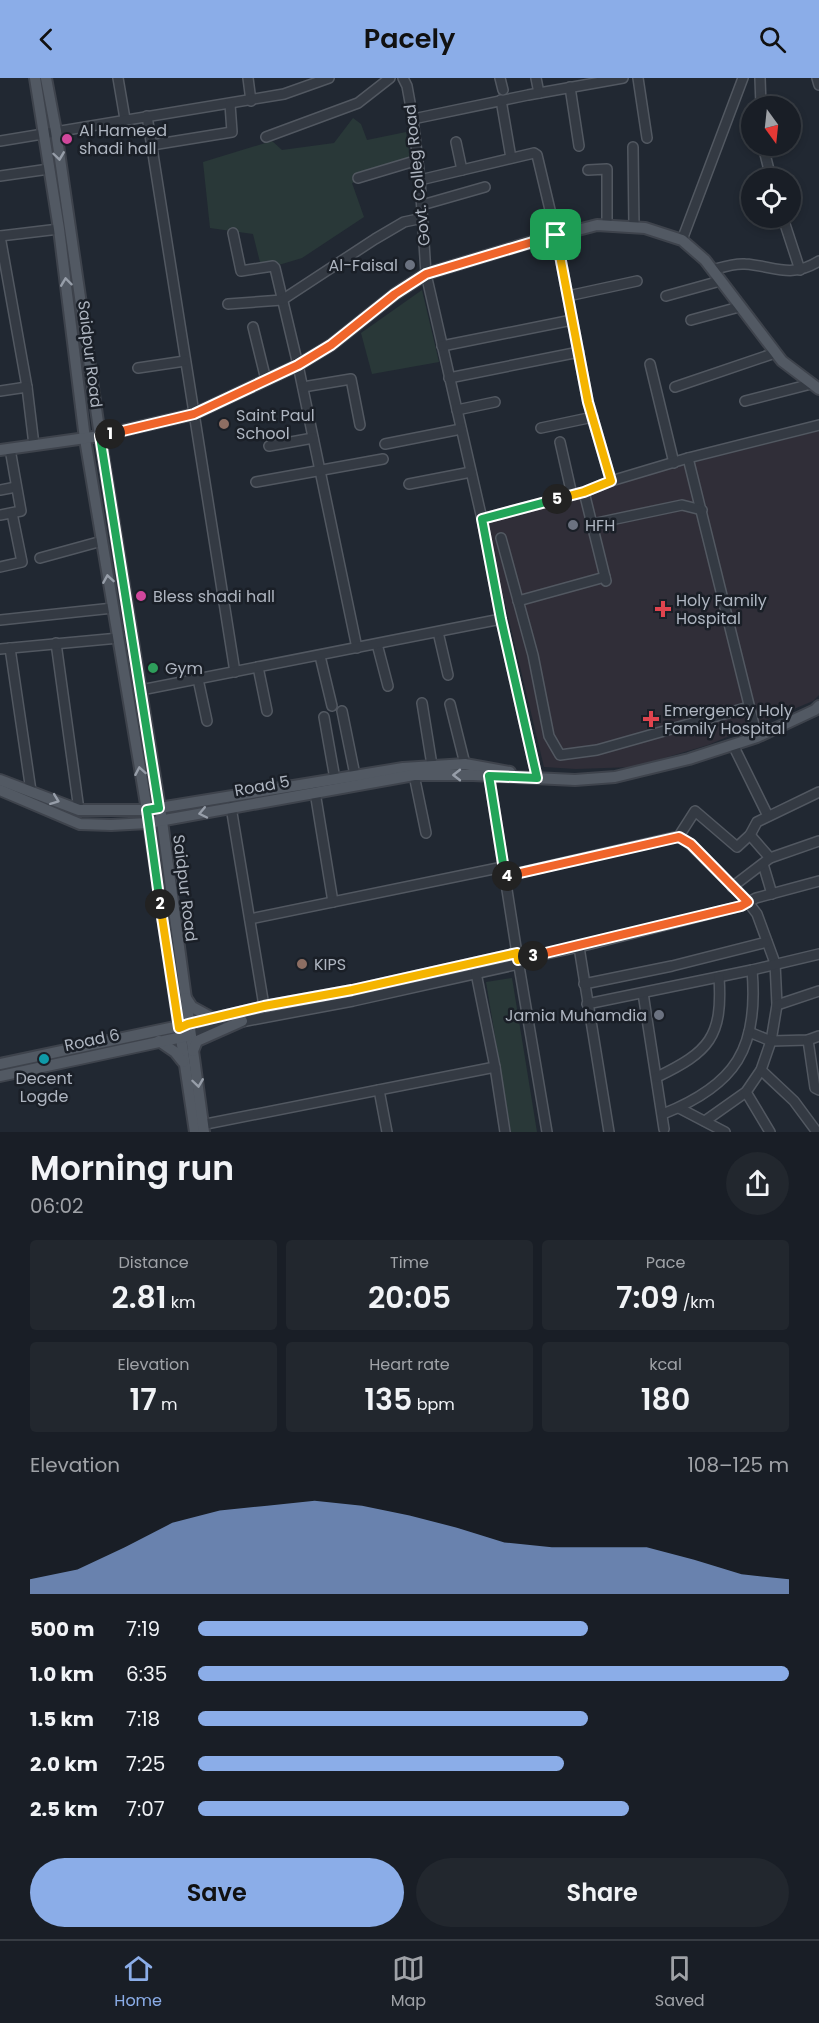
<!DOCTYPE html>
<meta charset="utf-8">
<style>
:root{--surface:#191e26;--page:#22272e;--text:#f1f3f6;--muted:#9fa2a7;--line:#373c43;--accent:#8bade8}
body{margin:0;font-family:Poppins,sans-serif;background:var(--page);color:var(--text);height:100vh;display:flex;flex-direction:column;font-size:22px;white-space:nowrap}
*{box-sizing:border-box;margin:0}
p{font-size:20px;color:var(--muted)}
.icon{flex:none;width:33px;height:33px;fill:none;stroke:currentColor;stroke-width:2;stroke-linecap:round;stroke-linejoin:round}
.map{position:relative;height:1054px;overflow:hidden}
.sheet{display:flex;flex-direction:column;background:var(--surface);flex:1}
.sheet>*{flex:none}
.needle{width:39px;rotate:165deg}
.controls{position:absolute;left:741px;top:18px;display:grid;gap:12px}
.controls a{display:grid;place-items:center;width:60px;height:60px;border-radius:50%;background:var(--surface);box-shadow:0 3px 9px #0003,0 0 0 2px var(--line);font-size:30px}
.pin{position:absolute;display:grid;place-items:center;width:51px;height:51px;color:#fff;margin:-26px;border-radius:12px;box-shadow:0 3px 9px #0006}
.km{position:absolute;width:30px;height:30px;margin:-15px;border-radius:50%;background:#222;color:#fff;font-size:16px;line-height:30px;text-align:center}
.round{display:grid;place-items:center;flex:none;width:63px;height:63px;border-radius:32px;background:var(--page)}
.head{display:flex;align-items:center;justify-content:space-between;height:102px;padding:0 30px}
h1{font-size:33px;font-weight:600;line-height:45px}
.metrics{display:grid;grid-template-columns:repeat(3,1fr);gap:9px;height:102px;padding:6px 30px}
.metrics div{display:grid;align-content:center;border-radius:6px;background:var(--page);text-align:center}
.metrics b{font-size:30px;font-weight:600}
.metrics small{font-size:16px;font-weight:400}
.metrics p{font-size:16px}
.chart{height:168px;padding:12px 30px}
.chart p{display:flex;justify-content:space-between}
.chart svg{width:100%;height:108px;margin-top:6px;fill:var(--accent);opacity:.7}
.primary-button{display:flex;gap:12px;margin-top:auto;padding:12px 30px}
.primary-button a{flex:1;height:69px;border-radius:36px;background:var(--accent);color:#111;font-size:24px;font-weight:600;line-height:69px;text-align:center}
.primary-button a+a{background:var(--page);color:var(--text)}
ul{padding:0 30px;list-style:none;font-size:20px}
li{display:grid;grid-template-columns:96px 72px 1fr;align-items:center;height:45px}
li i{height:15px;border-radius:8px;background:var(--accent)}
header{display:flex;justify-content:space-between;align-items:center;height:78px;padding:0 30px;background:var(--accent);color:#111;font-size:27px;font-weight:600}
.tab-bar{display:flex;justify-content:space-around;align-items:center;height:84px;border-top:2px solid var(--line);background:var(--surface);font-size:16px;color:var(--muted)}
.tab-bar a{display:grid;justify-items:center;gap:3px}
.tab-bar .current{color:var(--accent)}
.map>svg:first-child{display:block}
</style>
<header><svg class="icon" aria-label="back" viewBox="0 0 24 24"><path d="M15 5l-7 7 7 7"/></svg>Pacely<svg class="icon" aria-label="search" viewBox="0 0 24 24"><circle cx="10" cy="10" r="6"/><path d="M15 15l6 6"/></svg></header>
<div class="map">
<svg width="819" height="1054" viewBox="0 0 819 1054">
<rect width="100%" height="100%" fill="#212832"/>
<path fill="#302e38" d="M819 353V617L813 623 708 667 634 689 576 691 544 689 486 446 664 392Z"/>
<g fill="#293838">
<path d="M353 40 361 46 367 62 406 54 411 86 352 105 364 139 302 180 262 192 253 156 210 150 203 84 272 63 282 72 334 65Z"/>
<path d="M422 212 439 284 372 296 361 255Z"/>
<path d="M512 900 537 1054H511L486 904Z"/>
</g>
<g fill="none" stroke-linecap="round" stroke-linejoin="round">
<defs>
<g id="minor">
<path d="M118 0 125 41"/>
<path d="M248 0 251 23"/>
<path d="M403 0 407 8 413 41 420 102 426 196 482 441 501 541 537 700"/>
<path d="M500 0 503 12"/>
<path d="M536 0 539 15"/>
<path d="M638 0 647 60"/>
<path d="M760 0 761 28"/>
<path d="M817 0 819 7"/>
<path d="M570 9 579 68"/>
<path d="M501 22 511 80"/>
<path d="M147 38 235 594"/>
<path d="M413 41 528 17 623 0"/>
<path d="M266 59 358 25 390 0"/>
<path d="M0 63 284 16 329 0"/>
<path d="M456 64 462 92"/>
<path d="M152 67 232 54 230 26"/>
<path d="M763 68 771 100"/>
<path d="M633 69 634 149"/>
<path d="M588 92 607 91V147"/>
<path d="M0 98 49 91"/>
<path d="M358 100 418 82"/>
<path d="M420 102 534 75 537 77 556 157 588 324 611 403"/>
<path d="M422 127 485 109"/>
<path d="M783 140 800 192"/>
<path d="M233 155 241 193 273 188 275 190 298 287 357 570"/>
<path d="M0 158 27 309"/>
<path d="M0 158 59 151"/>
<path d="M682 162 743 0"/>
<path d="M712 192C723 189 734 185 745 186 775 188 790 201 819 183"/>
<path d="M568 218 637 203"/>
<path d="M666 218 720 203"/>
<path d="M228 226 282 222 375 161 404 144 423 140"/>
<path d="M691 242 739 229"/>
<path d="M253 249 266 302"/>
<path d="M442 268 572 242"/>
<path d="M650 286 674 385"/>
<path d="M138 290 185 283"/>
<path d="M449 300 579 274"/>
<path d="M303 309 351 301 360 347"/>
<path d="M675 309 775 275"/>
<path d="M0 313 27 309 34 367"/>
<path d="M745 323 811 306"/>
<path d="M457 332 495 324"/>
<path d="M541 350 593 339"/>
<path d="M560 364 572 417"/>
<path d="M385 366 461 351"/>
<path d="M269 368 313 360"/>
<path d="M688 380 757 659"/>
<path d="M256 404 383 381"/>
<path d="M409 406 471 394"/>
<path d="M0 412 16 409"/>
<path d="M584 414 606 503"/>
<path d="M0 437 21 433 10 371"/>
<path d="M482 441 584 414 611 403 688 380 819 347"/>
<path d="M592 446 682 427 702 432"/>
<path d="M501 460 533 577 549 658 560 677 597 672 749 629"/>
<path d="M40 480 102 463"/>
<path d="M0 489 22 484 12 435"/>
<path d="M518 523 605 499"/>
<path d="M0 542 113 530"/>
<path d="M438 554 448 597"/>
<path d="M56 565 79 732"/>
<path d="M377 566 388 608"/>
<path d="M10 570 31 713"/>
<path d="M0 571 119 560"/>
<path d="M320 578 332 628"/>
<path d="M258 589 267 633"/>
<path d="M198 601 207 643"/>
<path d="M141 612 501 541"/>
<path d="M422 625 432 687"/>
<path d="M450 626 465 686"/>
<path d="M342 633 355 697"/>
<path d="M324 639 335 701"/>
<path d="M733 667 768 738"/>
<path d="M488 691 518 882 547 1054"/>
<path d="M414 697 426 755"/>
<path d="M315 714 333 824"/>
<path d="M231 729 264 928"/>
<path d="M750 757 770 780"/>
<path d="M679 758 691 767 748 824 757 836 775 885 777 927 771 963 761 992 746 1014 705 1043"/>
<path d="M763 786 772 816"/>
<path d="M505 798 679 758 695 733 737 769 750 757 757 744 819 714"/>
<path d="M732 809 770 780 819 763"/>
<path d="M250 841 503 789"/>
<path d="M579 869 609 1054"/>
<path d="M518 882 579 869 741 828 756 820 819 803"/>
<path d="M584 906 672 888 767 864"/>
<path d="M643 915 664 1051"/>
<path d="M587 926 752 892 819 876"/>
<path d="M777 927 819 913"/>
<path d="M236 945 353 923 519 886"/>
<path d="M188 946 264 928 352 912 517 875"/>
<path d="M749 954 771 963 808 962 819 958"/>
<path d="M191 957 220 949"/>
<path d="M808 962 815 1010 819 1012"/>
<path d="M495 989 505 1054"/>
<path d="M761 992 794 1023 817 1054"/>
<path d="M657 999C709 974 723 959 719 899"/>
<path d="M379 1012 387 1054"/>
<path d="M746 1014 770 1054"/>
<path d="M679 1030 725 1054"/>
<path d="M663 1036C736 1007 759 970 752 892"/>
<path d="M196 1048 495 989 476 895"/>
</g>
<g id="major">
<path d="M35 0 59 151 85 361 147 732 195 1054"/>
<path d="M46 0 56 53 100 358 162 743 204 1054"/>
<path d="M0 372 100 358 194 336 298 287 331 267 395 216 426 196 528 165 597 147 645 150 682 162 705 182 782 283 819 311"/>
<path d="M0 702 79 732H147L403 690 465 686 510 694"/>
<path d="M0 712 80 746 111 747 148 745 414 697H473L575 702 615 699 689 681 757 659 815 632 819 628"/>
<path d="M186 920 192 929 212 940"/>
<path d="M159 963 175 974 183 984"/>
<path d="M193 973 197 963 242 943"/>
<path d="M0 986 184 947"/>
<path d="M0 998 187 958"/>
</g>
</defs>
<use href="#minor" stroke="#525861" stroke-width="12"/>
<use href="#major" stroke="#3e434c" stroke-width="14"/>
<use href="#minor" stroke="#343a43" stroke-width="9"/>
<use href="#major" stroke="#525963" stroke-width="10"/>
</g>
<defs><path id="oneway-chevron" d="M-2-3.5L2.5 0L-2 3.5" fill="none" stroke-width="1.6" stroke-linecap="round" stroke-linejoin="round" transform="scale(1.5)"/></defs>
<g stroke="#979ea9">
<use href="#oneway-chevron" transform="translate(59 78) rotate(82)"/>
<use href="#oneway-chevron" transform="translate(66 204) rotate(-97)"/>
<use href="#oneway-chevron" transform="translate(108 501) rotate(-99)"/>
<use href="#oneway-chevron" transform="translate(140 693) rotate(-100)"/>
<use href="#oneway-chevron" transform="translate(457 697) rotate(-180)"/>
<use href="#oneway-chevron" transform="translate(55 722) rotate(21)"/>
<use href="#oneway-chevron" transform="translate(203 735) rotate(168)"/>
<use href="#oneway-chevron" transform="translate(198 1005) rotate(82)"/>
</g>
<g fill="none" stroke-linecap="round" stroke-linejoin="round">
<defs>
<path id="split-1" d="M110 356 194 336 298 287 331 267 395 216 426 196 556 157"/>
<path id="split-2" d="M110 356 100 358 159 730 147 732 160 826"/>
<path id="split-3" d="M160 826 179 950 188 946 264 928 352 912 517 875 518 882 533 878"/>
<path id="split-4" d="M507 798 679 759 691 766 748 824 741 828 533 878"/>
<path id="split-5" d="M507 798H505L489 698 537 700 501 541 482 441 557 421"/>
<path id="split-6" d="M556 157 588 324 611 403 584 414 557 421"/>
</defs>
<use href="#split-1" stroke="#fff" stroke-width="12"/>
<use href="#split-2" stroke="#fff" stroke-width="12"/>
<use href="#split-3" stroke="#fff" stroke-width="12"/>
<use href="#split-4" stroke="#fff" stroke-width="12"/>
<use href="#split-5" stroke="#fff" stroke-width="12"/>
<use href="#split-6" stroke="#fff" stroke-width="12"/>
<use href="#split-1" stroke="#f0652b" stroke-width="8"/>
<use href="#split-2" stroke="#22a559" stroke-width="8"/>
<use href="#split-3" stroke="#f5b400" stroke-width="8"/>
<use href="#split-4" stroke="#f0652b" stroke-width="8"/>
<use href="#split-5" stroke="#22a559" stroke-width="8"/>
<use href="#split-6" stroke="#f5b400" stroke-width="8"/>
</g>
<g fill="#d1479c" stroke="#1a1f27" stroke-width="2">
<circle cx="67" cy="61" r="6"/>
<circle cx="141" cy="518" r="6"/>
</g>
<g fill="#6b7280" stroke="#1a1f27" stroke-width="2">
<circle cx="410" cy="187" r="6"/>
<circle cx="573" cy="447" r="6"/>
<circle cx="659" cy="937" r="6"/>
</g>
<g fill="#8d6e63" stroke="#1a1f27" stroke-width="2">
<circle cx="224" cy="346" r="6"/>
<circle cx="302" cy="886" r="6"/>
</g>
<g fill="#e0444e" stroke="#1a1f27" stroke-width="2">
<path d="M660 522h6v6h6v6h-6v6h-6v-6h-6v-6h6z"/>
<path d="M648 632h6v6h6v6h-6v6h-6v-6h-6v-6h6z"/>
</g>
<circle fill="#2e9e5b" stroke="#1a1f27" stroke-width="2" cx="153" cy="590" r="6"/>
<circle fill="#0f9aa8" stroke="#1a1f27" stroke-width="2" cx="44" cy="981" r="6"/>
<g text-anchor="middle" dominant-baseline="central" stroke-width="5" stroke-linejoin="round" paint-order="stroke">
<g font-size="16" fill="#aeb5c0" stroke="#1a1f27" text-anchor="start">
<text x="79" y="52">Al Hameed<tspan x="79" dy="18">shadi hall</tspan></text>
<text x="398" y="187" text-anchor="end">Al-Faisal</text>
<text x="236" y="337">Saint Paul<tspan x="236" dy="18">School</tspan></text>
<text x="585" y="447">HFH</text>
<text x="153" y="518">Bless shadi hall</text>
<text x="676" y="522">Holy Family<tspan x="676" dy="18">Hospital</tspan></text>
<text x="165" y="590">Gym</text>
<text x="664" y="632">Emergency Holy<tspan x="664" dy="18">Family Hospital</tspan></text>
<text x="314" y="886">KIPS</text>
<text x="647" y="937" text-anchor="end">Jamia Muhamdia</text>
<text x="44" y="1000" text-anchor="middle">Decent<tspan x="44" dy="18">Logde</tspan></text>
</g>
<g font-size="16" fill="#aeb5c0" stroke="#1a1f27">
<text transform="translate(417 97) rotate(-96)">Govt. Colleg Road</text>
<text transform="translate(90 276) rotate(83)">Saidpur Road</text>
<text transform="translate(262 708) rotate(-10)">Road 5</text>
<text transform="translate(185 810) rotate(83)">Saidpur Road</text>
<text transform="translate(92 962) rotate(-12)">Road 6</text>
</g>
</g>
</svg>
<div class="controls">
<a><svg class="needle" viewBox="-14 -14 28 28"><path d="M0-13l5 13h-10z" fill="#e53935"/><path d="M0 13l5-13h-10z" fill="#9fa2a7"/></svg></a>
<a><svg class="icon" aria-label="locate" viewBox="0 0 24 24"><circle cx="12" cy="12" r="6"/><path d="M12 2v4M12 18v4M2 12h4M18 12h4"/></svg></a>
</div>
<div class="pin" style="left:556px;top:157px;background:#1e9e55"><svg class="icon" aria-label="arrive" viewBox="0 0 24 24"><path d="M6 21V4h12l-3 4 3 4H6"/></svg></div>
<b class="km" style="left:110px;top:356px">1</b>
<b class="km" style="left:160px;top:826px">2</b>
<b class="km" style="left:533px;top:878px">3</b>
<b class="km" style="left:507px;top:798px">4</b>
<b class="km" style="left:557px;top:421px">5</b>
</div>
<section class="sheet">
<div class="head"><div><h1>Morning run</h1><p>06:02</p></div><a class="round"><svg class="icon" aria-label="share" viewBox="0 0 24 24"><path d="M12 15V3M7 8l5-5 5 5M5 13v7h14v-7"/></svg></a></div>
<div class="metrics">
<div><p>Distance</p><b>2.81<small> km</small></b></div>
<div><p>Time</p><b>20:05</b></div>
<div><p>Pace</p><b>7:09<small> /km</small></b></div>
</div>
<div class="metrics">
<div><p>Elevation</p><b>17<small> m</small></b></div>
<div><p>Heart rate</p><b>135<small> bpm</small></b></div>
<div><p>kcal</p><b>180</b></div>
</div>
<div class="chart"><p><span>Elevation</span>108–125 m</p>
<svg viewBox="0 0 160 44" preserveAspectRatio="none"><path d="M0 44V38L10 34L20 25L30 15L40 10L50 8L60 6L70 8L80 12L90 17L100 23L110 25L120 25L130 25L140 30L150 36L160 38V44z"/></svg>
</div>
<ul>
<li><b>500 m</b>7:19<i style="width:66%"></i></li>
<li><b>1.0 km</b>6:35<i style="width:100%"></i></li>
<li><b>1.5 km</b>7:18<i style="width:66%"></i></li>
<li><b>2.0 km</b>7:25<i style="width:62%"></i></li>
<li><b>2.5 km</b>7:07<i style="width:73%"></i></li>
</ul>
<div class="primary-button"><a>Save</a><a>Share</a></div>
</section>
<nav class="tab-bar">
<a class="current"><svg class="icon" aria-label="home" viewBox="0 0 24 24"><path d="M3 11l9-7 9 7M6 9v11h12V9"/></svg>Home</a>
<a><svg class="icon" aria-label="map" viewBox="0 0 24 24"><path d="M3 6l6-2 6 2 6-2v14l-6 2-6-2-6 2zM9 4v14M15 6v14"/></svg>Map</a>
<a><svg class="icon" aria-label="saved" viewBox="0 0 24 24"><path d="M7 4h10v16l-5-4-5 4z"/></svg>Saved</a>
</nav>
